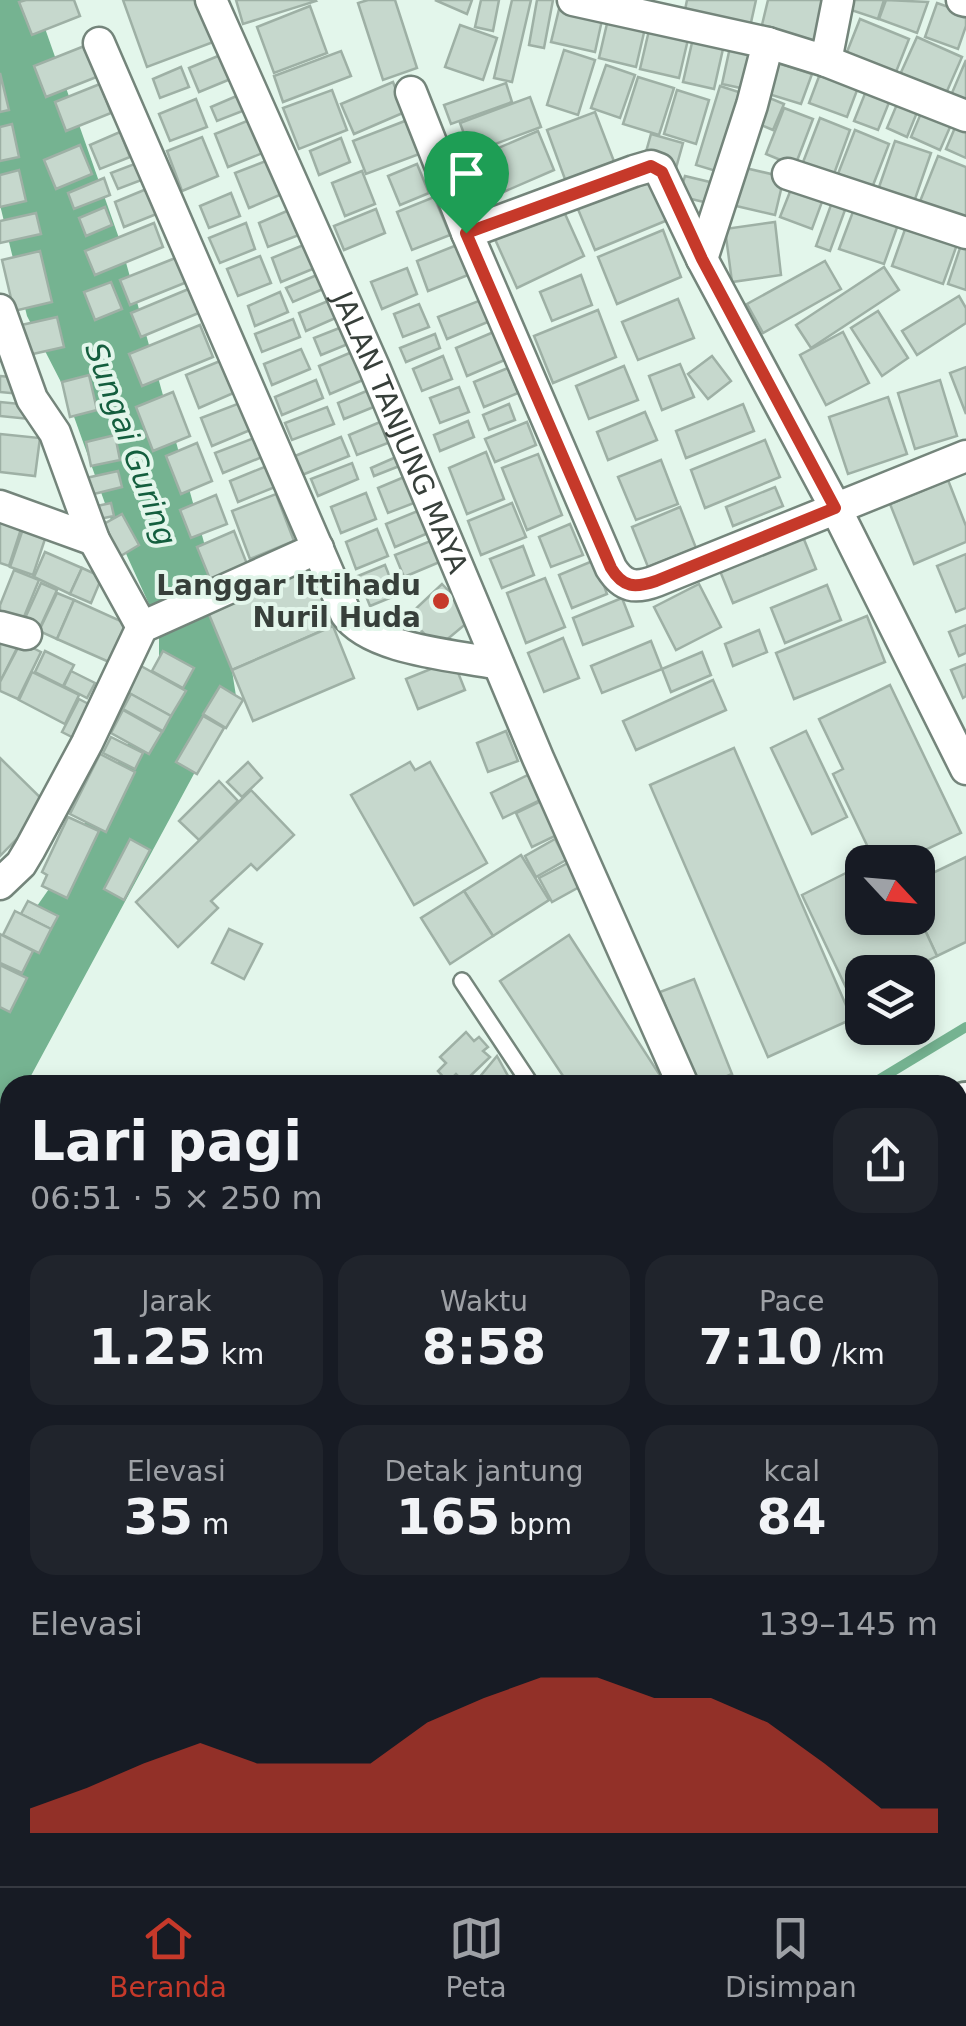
<!DOCTYPE html>
<html lang="id">
<meta charset="utf-8">
<style>
:root{--surface:#171b24;--page:#20242c;--text:#f1f3f6;--muted:#9ea1a6;--line:#363941;--accent:#c6392a}
body{margin:0;font-family:"DejaVu Sans",sans-serif;background:var(--page);color:var(--text);height:100vh;display:flex;flex-direction:column;font-size:38px;white-space:nowrap}
*{box-sizing:border-box;margin:0}
p{font-size:32px;color:var(--muted)}
.icon{flex:none;width:55px;height:55px;fill:none;stroke:currentColor;stroke-width:2;stroke-linecap:round;stroke-linejoin:round}
.map{position:relative;flex:1;overflow:hidden}
.sheet{position:absolute;left:0px;top:1075px;width:968px;height:812px;display:flex;flex-direction:column;background:var(--surface);border-radius:30px 30px 0 0;box-shadow:0 5px 15px #0003}
.sheet>*{flex:none}
.needle{width:65px;rotate:116deg}
.tools{position:absolute;left:845px;top:845px;display:grid;gap:20px}
.tools a{display:grid;place-items:center;width:90px;height:90px;border-radius:20px;background:var(--surface);box-shadow:0 5px 15px #0003;font-size:50px}
.pin{position:absolute;display:grid;place-items:center;width:85px;height:85px;color:#fff;margin:-102px -42px;border-radius:50% 50% 50% 0;rotate:-45deg;box-shadow:0 0 10px #0007}
.pin .icon{rotate:45deg}
.round{display:grid;place-items:center;flex:none;width:105px;height:105px;border-radius:30px;background:var(--page)}
.overview{display:flex;align-items:center;justify-content:space-between;height:170px;padding:0 30px}
h1{font-size:55px;font-weight:600;line-height:75px}
.stats{display:grid;grid-template-columns:repeat(3,1fr);gap:15px;height:170px;padding:10px 30px}
.stats div{display:grid;align-content:center;border-radius:25px;background:var(--page);text-align:center}
.stats b{font-size:50px;font-weight:600}
.stats small{font-size:28px;font-weight:400}
.stats p{font-size:28px}
.chart{height:280px;padding:20px 30px}
.chart p{display:flex;justify-content:space-between}
.chart svg{width:100%;height:180px;margin-top:10px;fill:var(--accent);opacity:.7}
.tab-bar{display:flex;justify-content:space-around;align-items:center;height:140px;border-top:2px solid var(--line);background:var(--surface);font-size:28px;color:var(--muted)}
.tab-bar a{display:grid;justify-items:center;gap:5px}
.tab-bar .on{color:var(--accent)}
.map>svg:first-child{display:block}
</style>
<div class="map">
<svg width="966" height="1886" viewBox="0 0 966 1886">
<rect width="100%" height="100%" fill="#e3f6eb"/>
<path fill="#75b391" d="M0 0H35L120 241 222 607 236 696 26 1085H10V1109L0 1122V959L51 886 159 687V626L112 523 63 386 27 316 0 205Z"/>
<g fill="none" stroke-linecap="round" stroke-linejoin="round">
<g stroke="#75b391" stroke-width="10">
<path d="M870 1085 966 1027"/>
<path d="M958 1236 966 1231"/>
<path d="M0 1594 10 1589"/>
<path d="M0 1799 10 1793"/>
</g>
</g>
<g fill="#c6d8cd" stroke="#9eb0a5" stroke-width="2.5">
<path d="M26 0H74L80 16 32 35 19 2Z"/>
<path d="M123 0H201L216 41 147 67Z"/>
<path d="M236 0H315L316 1 243 24Z"/>
<path d="M368 0H395L417 68 383 80 358 3Z"/>
<path d="M435 0H472L467 14Z"/>
<path d="M481 0H499L493 31 475 27Z"/>
<path d="M512 0H531L512 82 494 78Z"/>
<path d="M537 0H553L544 48 529 45Z"/>
<path d="M687 0H756L750 27 684 15Z"/>
<path d="M768 0H834L824 44 761 29Z"/>
<path d="M841 0H884L878 19 839 6Z"/>
<path d="M886 0 928 2 917 33 879 19Z"/>
<path d="M561 1 604 11 595 52 551 42Z"/>
<path d="M937 3 966 13V26L958 49 925 37Z"/>
<path d="M310 6 327 53 274 73 257 27Z"/>
<path d="M609 15 646 24 636 67 599 58Z"/>
<path d="M860 19 909 39 892 82 843 62Z"/>
<path d="M460 25 497 38 483 80 445 67Z"/>
<path d="M650 26 689 35 679 78 640 69Z"/>
<path d="M694 34 725 40 714 89 683 82Z"/>
<path d="M917 37 962 57 944 98 898 79Z"/>
<path d="M732 38 760 44 750 90 722 84Z"/>
<path d="M87 45 99 76 46 97 34 66Z"/>
<path d="M564 50 595 60 578 115 547 105Z"/>
<path d="M341 51 351 76 283 102 274 76Z"/>
<path d="M223 54 233 78 199 92 189 68Z"/>
<path d="M966 60V107L949 100Z"/>
<path d="M772 61 812 74 801 104 762 92Z"/>
<path d="M606 65 635 75 620 118 591 108Z"/>
<path d="M181 67 189 87 160 98 153 79Z"/>
<path d="M821 71 859 85 847 117 809 103Z"/>
<path d="M0 73 9 110 0 112Z"/>
<path d="M638 77 674 88 659 135 623 124Z"/>
<path d="M393 82 405 112 354 134 341 104Z"/>
<path d="M506 83 512 102 451 124 444 105Z"/>
<path d="M100 84 111 113 66 131 55 102Z"/>
<path d="M720 86 751 96 726 174 696 165Z"/>
<path d="M868 86 892 95 878 130 854 121Z"/>
<path d="M332 90 347 130 299 149 283 108Z"/>
<path d="M677 90 709 100 696 144 664 134Z"/>
<path d="M239 95 245 110 217 121 211 107Z"/>
<path d="M762 95 784 104 773 130 752 121Z"/>
<path d="M530 97 541 127 471 153 460 123Z"/>
<path d="M900 97 920 105 907 137 887 128Z"/>
<path d="M196 99 207 127 170 141 159 114Z"/>
<path d="M924 106 954 118 940 150 911 137Z"/>
<path d="M784 108 813 119 795 166 766 154Z"/>
<path d="M595 112 615 164 566 182 547 130Z"/>
<path d="M257 117 270 150 228 167 215 134Z"/>
<path d="M820 118 850 130 831 182 800 170Z"/>
<path d="M959 118 966 121V158L946 149Z"/>
<path d="M410 119 422 153 366 174 353 141Z"/>
<path d="M12 124 19 157 0 161V127Z"/>
<path d="M855 130 889 144 870 193 836 179Z"/>
<path d="M538 131 554 170 485 200 468 161Z"/>
<path d="M120 132 130 157 100 169 90 145Z"/>
<path d="M651 134 683 143 676 168 644 159Z"/>
<path d="M202 137 218 176 182 191 167 151Z"/>
<path d="M341 138 350 162 319 175 310 151Z"/>
<path d="M895 141 931 153 914 202 878 190Z"/>
<path d="M80 145 92 174 56 189 44 160Z"/>
<path d="M938 156 966 167V221L917 209Z"/>
<path d="M276 157 289 191 249 208 235 173Z"/>
<path d="M137 163 144 179 118 189 111 173Z"/>
<path d="M417 164 429 193 400 205 388 176Z"/>
<path d="M741 167 784 177 775 215 732 205Z"/>
<path d="M655 168 675 217 595 250 575 202Z"/>
<path d="M19 170 26 201 0 207V175Z"/>
<path d="M362 171 375 204 345 216 332 183Z"/>
<path d="M685 176 714 183 708 203 679 196Z"/>
<path d="M104 178 110 195 74 209 68 193Z"/>
<path d="M795 179 826 191 812 229 780 217Z"/>
<path d="M149 188 159 213 124 227 115 202Z"/>
<path d="M231 193 240 216 209 228 200 206Z"/>
<path d="M835 194 849 199 830 251 816 246Z"/>
<path d="M434 197 450 235 412 250 397 212Z"/>
<path d="M857 201 901 216 884 264 839 249Z"/>
<path d="M561 205 584 256 517 288 494 237Z"/>
<path d="M105 207 112 225 86 236 79 218Z"/>
<path d="M294 208 304 233 268 247 259 223Z"/>
<path d="M376 209 385 233 344 250 334 226Z"/>
<path d="M36 213 41 234 0 243V221Z"/>
<path d="M909 218 960 236 943 284 892 266Z"/>
<path d="M775 222 781 275 732 282 725 229Z"/>
<path d="M154 223 163 247 95 275 85 251Z"/>
<path d="M246 223 255 249 220 263 209 238Z"/>
<path d="M663 230 681 277 617 304 598 257Z"/>
<path d="M963 239 966 240V290L948 284Z"/>
<path d="M462 243 473 273 428 291 417 261Z"/>
<path d="M306 244 315 268 281 282 272 258Z"/>
<path d="M40 251 52 302 14 311 2 260Z"/>
<path d="M260 256 271 283 238 296 227 269Z"/>
<path d="M178 257 187 282 130 305 120 280Z"/>
<path d="M825 261 841 289 763 333 747 304Z"/>
<path d="M884 267 899 290 811 348 796 325Z"/>
<path d="M407 268 417 294 382 309 371 282Z"/>
<path d="M317 275 323 289 293 302 286 288Z"/>
<path d="M581 275 592 305 552 321 540 292Z"/>
<path d="M111 282 122 309 95 320 84 292Z"/>
<path d="M191 288 201 312 141 337 131 313Z"/>
<path d="M280 292 288 312 255 326 248 306Z"/>
<path d="M959 296 966 308V323L917 355 902 331Z"/>
<path d="M333 299 340 316 306 331 299 313Z"/>
<path d="M678 299 694 338 638 360 622 322Z"/>
<path d="M481 300 490 321 447 339 438 317Z"/>
<path d="M419 304 429 327 403 337 394 314Z"/>
<path d="M598 310 616 357 553 383 534 336Z"/>
<path d="M878 311 908 358 882 376 851 328Z"/>
<path d="M57 317 64 347 24 356 17 326Z"/>
<path d="M293 319 300 337 262 352 255 334Z"/>
<path d="M200 325 213 357 142 386 129 354Z"/>
<path d="M342 327 348 344 321 355 314 338Z"/>
<path d="M496 331 507 359 467 376 456 348Z"/>
<path d="M843 332 869 383 826 405 800 355Z"/>
<path d="M435 334 440 348 406 362 400 348Z"/>
<path d="M301 349 310 369 272 385 264 364Z"/>
<path d="M359 349 370 377 330 394 319 366Z"/>
<path d="M443 356 452 379 422 391 413 369Z"/>
<path d="M712 356 731 381 708 399 688 374Z"/>
<path d="M225 359 238 391 199 408 186 375Z"/>
<path d="M680 364 694 397 662 410 649 376Z"/>
<path d="M624 366 638 400 589 419 576 386Z"/>
<path d="M966 367V414L950 373Z"/>
<path d="M508 368 518 393 484 407 474 382Z"/>
<path d="M89 375 97 410 70 417 62 382Z"/>
<path d="M0 376 21 378 20 394 0 392Z"/>
<path d="M316 380 323 398 282 415 275 397Z"/>
<path d="M940 380 957 436 915 449 898 393Z"/>
<path d="M459 387 469 412 440 423 430 398Z"/>
<path d="M369 390 376 406 344 419 338 403Z"/>
<path d="M173 392 190 436 153 451 136 407Z"/>
<path d="M888 397 907 454 848 474 829 417Z"/>
<path d="M245 401 255 428 212 446 201 418Z"/>
<path d="M0 402 31 405 29 419 0 416Z"/>
<path d="M509 404 515 420 489 430 483 415Z"/>
<path d="M743 404 754 431 686 458 676 431Z"/>
<path d="M327 407 334 424 292 440 285 423Z"/>
<path d="M645 412 657 440 608 460 597 432Z"/>
<path d="M385 420 393 441 357 455 349 435Z"/>
<path d="M468 421 474 437 440 451 434 435Z"/>
<path d="M527 422 536 445 495 462 485 439Z"/>
<path d="M0 434 40 438 35 476 0 472Z"/>
<path d="M115 435 120 460 91 466 86 442Z"/>
<path d="M341 437 349 456 302 475 295 456Z"/>
<path d="M254 438 262 457 223 473 215 453Z"/>
<path d="M765 440 780 477 705 508 691 470Z"/>
<path d="M197 443 212 481 181 494 166 456Z"/>
<path d="M486 452 504 499 467 514 449 468Z"/>
<path d="M403 454 407 463 374 476 371 468Z"/>
<path d="M538 454 562 515 527 530 502 468Z"/>
<path d="M661 460 678 504 636 520 618 477Z"/>
<path d="M352 463 358 479 318 496 311 479Z"/>
<path d="M267 466 275 487 238 502 230 481Z"/>
<path d="M118 471 122 487 90 495 86 478Z"/>
<path d="M409 475 419 501 388 513 378 488Z"/>
<path d="M948 480 966 526V542L914 564 890 504Z"/>
<path d="M775 487 783 506 733 526 726 507Z"/>
<path d="M366 493 376 519 341 533 331 507Z"/>
<path d="M276 494 294 541 250 559 232 511Z"/>
<path d="M216 495 227 524 191 538 180 510Z"/>
<path d="M111 503 114 516 94 520 92 507Z"/>
<path d="M512 503 526 537 481 555 468 521Z"/>
<path d="M680 507 696 548 648 567 632 527Z"/>
<path d="M425 508 433 531 395 547 386 524Z"/>
<path d="M122 514 139 545 119 557 102 525Z"/>
<path d="M0 519 22 526 9 566 0 563Z"/>
<path d="M25 523 48 530 33 575 10 567Z"/>
<path d="M570 524 583 555 551 567 539 537Z"/>
<path d="M377 529 388 556 356 569 346 542Z"/>
<path d="M234 531 249 569 212 584 197 547Z"/>
<path d="M801 532 816 569 733 603 718 566Z"/>
<path d="M433 540 442 561 404 577 395 555Z"/>
<path d="M523 546 534 575 502 588 490 559Z"/>
<path d="M45 552 82 568 70 594 34 577Z"/>
<path d="M966 554V608L956 612 937 566Z"/>
<path d="M595 560 607 594 572 608 559 575Z"/>
<path d="M308 565 333 626 232 670 208 612Z"/>
<path d="M385 565 397 595 370 606 358 576Z"/>
<path d="M82 568 102 577 91 603 70 594Z"/>
<path d="M14 570 39 580 19 629 0 621V605Z"/>
<path d="M545 578 565 627 526 643 507 593Z"/>
<path d="M41 583 57 590 37 634 21 627Z"/>
<path d="M442 584 474 617 438 647 407 617Z"/>
<path d="M699 584 721 627 676 650 654 607Z"/>
<path d="M827 585 841 620 785 643 771 608Z"/>
<path d="M57 593 74 600 57 639 39 631Z"/>
<path d="M622 598 633 626 583 645 573 618Z"/>
<path d="M74 600 134 627 116 665 57 639Z"/>
<path d="M867 616 885 662 794 699 776 653Z"/>
<path d="M966 625V653L959 656 949 632Z"/>
<path d="M333 626 354 678 253 721 232 670Z"/>
<path d="M759 630 767 652 733 666 725 644Z"/>
<path d="M0 633 20 642 0 682Z"/>
<path d="M563 638 579 678 544 692 528 653Z"/>
<path d="M651 641 662 669 602 693 591 666Z"/>
<path d="M21 642 41 652 18 699 0 691V682Z"/>
<path d="M45 651 74 665 63 686 35 672Z"/>
<path d="M163 651 194 668 183 688 152 671Z"/>
<path d="M702 652 711 675 671 692 662 669Z"/>
<path d="M453 660 465 690 418 709 406 679Z"/>
<path d="M966 664V696L963 698 951 670Z"/>
<path d="M141 666 186 691 171 716 127 692Z"/>
<path d="M71 671 95 683 87 698 64 686Z"/>
<path d="M32 672 79 695 65 724 19 700Z"/>
<path d="M713 680 726 710 636 750 623 721Z"/>
<path d="M890 685 961 833 900 862H875L833 774 843 769 819 719Z"/>
<path d="M220 686 243 700 226 728 203 714Z"/>
<path d="M131 694 171 716 163 731 123 709Z"/>
<path d="M79 699 98 709 82 742 62 732Z"/>
<path d="M123 710 162 732 149 754 111 733Z"/>
<path d="M203 716 224 728 197 774 176 762Z"/>
<path d="M506 731 518 761 488 772 477 743Z"/>
<path d="M806 731 847 817 812 834 771 748Z"/>
<path d="M111 737 143 753 135 769 103 753Z"/>
<path d="M734 748 852 1019 768 1057 650 785Z"/>
<path d="M100 754 135 772 106 832 70 814Z"/>
<path d="M0 758 49 806 0 856Z"/>
<path d="M248 762 262 778 242 797 227 782Z"/>
<path d="M410 762 415 770 430 762 487 863 414 905 351 795Z"/>
<path d="M528 775 540 800 503 818 491 793Z"/>
<path d="M219 781 238 801 199 840 179 821Z"/>
<path d="M251 790 294 835 257 870 251 864 211 901 218 908 178 947 136 902Z"/>
<path d="M541 801 557 835 532 847 516 813Z"/>
<path d="M68 817 99 831 67 898 42 886 47 875 42 872Z"/>
<path d="M130 839 150 850 124 900 104 889Z"/>
<path d="M555 839 566 860 536 877 525 856Z"/>
<path d="M521 855 549 900 493 936 464 891Z"/>
<path d="M966 857V942L937 956 918 915V880Z"/>
<path d="M568 863 581 886 552 902 539 878Z"/>
<path d="M862 865V918H918V915L937 956 904 972H862V993L851 998 802 895Z"/>
<path d="M464 891 493 936 450 964 421 918Z"/>
<path d="M28 901 58 916 51 929 21 914Z"/>
<path d="M15 911 51 929 39 953 3 935Z"/>
<path d="M229 929 262 944 244 979 212 963Z"/>
<path d="M0 934 33 951 22 973 0 963Z"/>
<path d="M569 935 663 1080 655 1085H569L500 981Z"/>
<path d="M0 965 27 978 10 1012 0 1007Z"/>
<path d="M694 979 732 1074 706 1085H697L660 992Z"/>
<path d="M466 1032 474 1041 479 1037 488 1047 483 1051 490 1057 464 1082 456 1074 448 1082 438 1071 446 1063 440 1057Z"/>
<path d="M497 1056 513 1085H473Z"/>
<path d="M10 1341V1374L0 1355V1347Z"/>
<path d="M0 1371 10 1390V1426L0 1432Z"/>
<path d="M10 1426V1463L0 1469V1432Z"/>
<path d="M958 1438 966 1452V1497L958 1484Z"/>
<path d="M10 1463V1500L0 1481V1469Z"/>
<path d="M958 1489 966 1503V1656L958 1661Z"/>
<path d="M966 1672V1731L958 1717V1677Z"/>
<path d="M966 1755V1826L958 1831V1760Z"/>
<path d="M17 1878H91L75 1886H21Z"/>
<path d="M278 1878H372L376 1886H283Z"/>
<path d="M390 1878H438L424 1886H395Z"/>
<path d="M514 1878H549L535 1886H519Z"/>
<path d="M618 1878H709L695 1886H605Z"/>
<path d="M803 1878H881L867 1886H808Z"/>
</g>
<g fill="none" stroke-linecap="round" stroke-linejoin="round">
<defs>
<g id="service">
<path d="M462 981 531 1085"/>
<path d="M958 1290 966 1304"/>
<path d="M958 1324 966 1319"/>
<path d="M958 1406 966 1422"/>
</g>
<g id="minor">
<path id="s1" d="M211 0 374 367 538 758 683 1085"/>
<path d="M573 0 768 43 752 105 702 259"/>
<path d="M962 0 966 1"/>
<path d="M99 43 346 614C371 650 456 655 498 664"/>
<path d="M768 43 826 61 838 0"/>
<path d="M826 61 966 116"/>
<path d="M411 92 467 233"/>
<path d="M788 174 966 233"/>
<path d="M0 310 32 399 55 433 94 540 142 627"/>
<path d="M966 456 656 581C635 589 623 587 611 568L467 233 634 171 651 166 659 169 702 259 835 507 966 769"/>
<path d="M0 506 94 540"/>
<path d="M0 627 26 634"/>
<path d="M0 884 21 864 30 849 87 743 142 627 318 548"/>
<path d="M195 1878 200 1886"/>
</g>
<g id="primary">
<path d="M0 1634 10 1628"/>
<path d="M0 1765 10 1759"/>
</g>
<g id="trunk">
<path d="M958 1114 966 1109"/>
<path d="M958 1171 966 1167"/>
<path d="M0 1679 10 1673"/>
<path d="M0 1728 10 1722"/>
</g>
</defs>
<use href="#service" stroke="#74857b" stroke-width="20"/>
<use href="#minor" stroke="#74857b" stroke-width="35"/>
<use href="#primary" stroke="#74857b" stroke-width="55"/>
<use href="#trunk" stroke="#74857b" stroke-width="58"/>
<use href="#service" stroke="#fff" stroke-width="15"/>
<use href="#minor" stroke="#fff" stroke-width="30"/>
<use href="#primary" stroke="#fff" stroke-width="50"/>
<use href="#trunk" stroke="#fff" stroke-width="52"/>
</g>
<g fill="none" stroke-linecap="round" stroke-linejoin="round">
<defs>
<path id="route" d="M651 166 662 172 702 259 835 508 656 581C635 588 623 588 611 568L466 233Z"/>
</defs>
<use href="#route" stroke="#fff" stroke-width="20"/>
<use href="#route" stroke="#c6392a" stroke-width="12"/>
</g>
<circle fill="#c6392a" stroke="#e3f6eb" stroke-width="4" cx="441" cy="601" r="10"/>
<g text-anchor="middle" dominant-baseline="central" stroke-width="8" stroke-linejoin="round" paint-order="stroke">
<g font-size="28" fill="#373f3a" stroke="#e3f6eb">
<text stroke="none"><textPath href="#s1" startOffset="472">JALAN TANJUNG MAYA</textPath></text>
</g>
<g font-size="28" font-weight="bold" fill="#373f3a" stroke="#e3f6eb" text-anchor="end">
<text x="421" y="585">Langgar Ittihadu<tspan x="421" dy="32">Nuril Huda</tspan></text>
</g>
<g font-size="30" font-style="italic" fill="#145e3e" stroke="#e3f6eb">
<text transform="translate(131 444) rotate(70)">Sungai Guring</text>
</g>
</g>
</svg>
<div class="tools">
<a><svg class="needle" viewBox="-14 -14 28 28"><path d="M0-13l5 13h-10z" fill="#e53935"/><path d="M0 13l5-13h-10z" fill="#9ea1a6"/></svg></a>
<a><svg class="icon" aria-label="layers" viewBox="0 0 24 24"><path d="M12 4l9 5-9 5-9-5zM3 14l9 5 9-5"/></svg></a>
</div>
<div class="pin" style="left:466px;top:233px;background:#1e9e55"><svg class="icon" aria-label="arrive" viewBox="0 0 24 24"><path d="M6 21V4h12l-3 4 3 4H6"/></svg></div>
<section class="sheet">
<div class="overview"><div><h1>Lari pagi</h1><p>06:51 · 5 × 250 m</p></div><a class="round"><svg class="icon" aria-label="share" viewBox="0 0 24 24"><path d="M12 15V3M7 8l5-5 5 5M5 13v7h14v-7"/></svg></a></div>
<div class="stats">
<div><p>Jarak</p><b>1.25<small> km</small></b></div>
<div><p>Waktu</p><b>8:58</b></div>
<div><p>Pace</p><b>7:10<small> /km</small></b></div>
</div>
<div class="stats">
<div><p>Elevasi</p><b>35<small> m</small></b></div>
<div><p>Detak jantung</p><b>165<small> bpm</small></b></div>
<div><p>kcal</p><b>84</b></div>
</div>
<div class="chart"><p><span>Elevasi</span>139–145 m</p>
<svg viewBox="0 0 160 44" preserveAspectRatio="none"><path d="M0 44V38L10 33L20 27L30 22L40 27L50 27L60 27L70 17L80 11L90 6L100 6L110 11L120 11L130 17L140 27L150 38L160 38V44z"/></svg>
</div>
</section>
</div>
<nav class="tab-bar">
<a class="on"><svg class="icon" aria-label="home" viewBox="0 0 24 24"><path d="M3 11l9-7 9 7M6 9v11h12V9"/></svg>Beranda</a>
<a><svg class="icon" aria-label="map" viewBox="0 0 24 24"><path d="M3 6l6-2 6 2 6-2v14l-6 2-6-2-6 2zM9 4v14M15 6v14"/></svg>Peta</a>
<a><svg class="icon" aria-label="saved" viewBox="0 0 24 24"><path d="M7 4h10v16l-5-4-5 4z"/></svg>Disimpan</a>
</nav>
